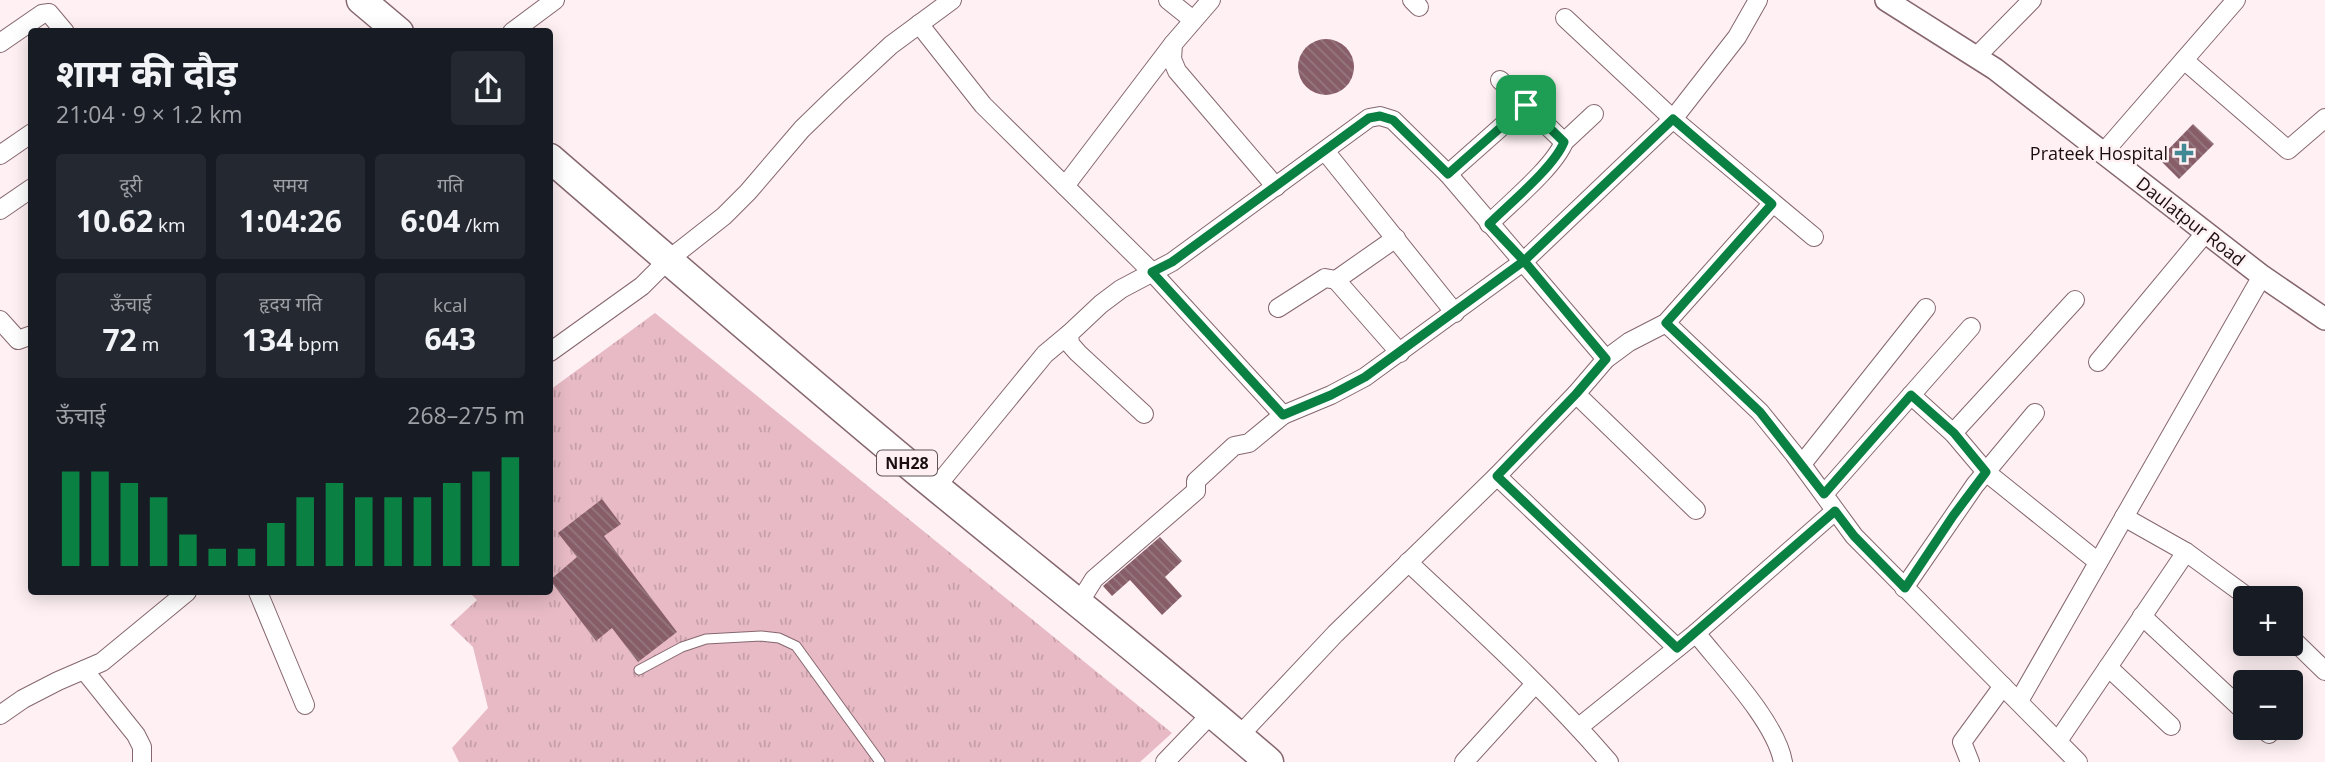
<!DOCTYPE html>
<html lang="hi">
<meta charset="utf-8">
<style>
:root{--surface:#171b24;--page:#242831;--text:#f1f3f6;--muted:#9ea1a6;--accent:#0b8043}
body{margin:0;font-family:"Open Sans","Noto Sans Devanagari",sans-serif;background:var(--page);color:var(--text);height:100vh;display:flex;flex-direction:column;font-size:26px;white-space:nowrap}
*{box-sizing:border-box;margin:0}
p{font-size:23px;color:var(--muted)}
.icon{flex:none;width:38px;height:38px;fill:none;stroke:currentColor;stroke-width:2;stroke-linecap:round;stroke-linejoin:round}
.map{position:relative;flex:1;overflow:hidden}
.panel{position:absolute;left:28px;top:28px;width:525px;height:567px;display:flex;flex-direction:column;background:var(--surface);border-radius:7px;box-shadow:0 4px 18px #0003}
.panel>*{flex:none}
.controls{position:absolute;left:2233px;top:586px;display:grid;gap:14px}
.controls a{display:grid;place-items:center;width:70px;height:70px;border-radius:7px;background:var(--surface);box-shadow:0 4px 18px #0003;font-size:35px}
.pin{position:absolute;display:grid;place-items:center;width:60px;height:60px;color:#fff;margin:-30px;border-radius:14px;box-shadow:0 4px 10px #0006}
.round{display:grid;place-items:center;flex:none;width:74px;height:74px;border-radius:7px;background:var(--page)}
.summary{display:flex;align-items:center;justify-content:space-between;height:119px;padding:0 28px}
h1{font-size:38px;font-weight:700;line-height:52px}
.figures{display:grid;grid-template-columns:repeat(3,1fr);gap:10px;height:119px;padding:7px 28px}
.figures div{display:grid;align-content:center;border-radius:7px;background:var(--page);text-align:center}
.figures b{font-size:30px;font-weight:700}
.figures small{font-size:19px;font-weight:400}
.figures p{font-size:19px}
.chart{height:196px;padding:14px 28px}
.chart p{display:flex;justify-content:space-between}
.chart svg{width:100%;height:126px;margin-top:7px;stroke:var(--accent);stroke-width:6}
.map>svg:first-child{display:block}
</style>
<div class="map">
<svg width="2325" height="762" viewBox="0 0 2325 762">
<defs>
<pattern id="grass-tufts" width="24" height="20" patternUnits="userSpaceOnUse" patternTransform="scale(1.75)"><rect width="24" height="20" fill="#e7bac5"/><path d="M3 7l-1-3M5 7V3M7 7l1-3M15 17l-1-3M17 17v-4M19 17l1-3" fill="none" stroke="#c69fa8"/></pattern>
<pattern id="building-back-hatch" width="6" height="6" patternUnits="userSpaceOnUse" patternTransform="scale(1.75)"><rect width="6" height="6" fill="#875d68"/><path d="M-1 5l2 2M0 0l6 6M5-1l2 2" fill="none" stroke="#967880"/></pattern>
</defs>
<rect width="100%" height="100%" fill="#fef0f3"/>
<path fill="url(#grass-tufts)" d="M655 313 1172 733 1140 762H459L452 748 488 708 473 647 450 625 477 600 469 592H550V390Z"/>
<g fill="url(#building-back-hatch)">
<circle cx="1326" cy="67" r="28"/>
<path d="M2193 124 2214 144 2179 179 2159 159Z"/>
<path d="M602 499 621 524 604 536 677 632 638 662 612 628 596 641 550 580 577 557 558 533Z"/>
<path d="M1160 537 1182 561 1165 577 1182 596 1162 615 1130 580 1112 596 1103 586Z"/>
</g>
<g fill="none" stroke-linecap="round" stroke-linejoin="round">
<defs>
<path id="service" d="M639 670 682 647 706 639 761 636 779 638 796 646 880 762"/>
<g id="minor">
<path d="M1168 0 1193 20"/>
<path d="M1211 0 1173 44 1172 59 1177 71 1276 187"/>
<path d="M1412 0 1419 7"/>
<path d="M1565 18 1673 119 1814 237"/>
<path d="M919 24 983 105 1152 272 1283 415 1331 395 1365 377 1524 261 1673 119 1737 37 1758 0"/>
<path d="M512 32 555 0"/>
<path d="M0 43 42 14 49 13 65 32"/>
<path d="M1976 57 2032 0"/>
<path d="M2184 60 2288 150 2325 118"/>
<path d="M1564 142 1594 114"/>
<path d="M1325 151 1455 313"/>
<path d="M2104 152 2236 0"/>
<path d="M0 155 32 133"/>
<path d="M1448 174 1526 105"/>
<path d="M1065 186 1173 44"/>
<path d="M0 210 32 188"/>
<path d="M1489 224C1510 203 1554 167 1564 142L1500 80"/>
<path d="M1336 280 1400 353"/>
<path d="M1278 308 1325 278 1336 280 1396 238"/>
<path d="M0 320 18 340 32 335"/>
<path d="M1666 323 1760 412 1794 454 1854 536 2078 762"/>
<path d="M550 352 642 286 668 260 724 216 748 192 802 129 836 96 891 45 952 0"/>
<path d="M2098 362 2206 232"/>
<path d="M1576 394 1696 510"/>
<path d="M1911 395 1953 433 1986 472 2098 562"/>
<path d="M1144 414 1078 353 1070 344 1069 334 1101 304 1121 289 1172 262 1369 118 1380 116 1393 120 1448 174 1606 359"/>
<path d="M1953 433 2075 300"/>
<path d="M1802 464 1926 308"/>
<path d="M1497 476 1677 648"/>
<path d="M936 487 1045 354 1069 334"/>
<path d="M1824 494 1971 327"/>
<path d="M2124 517 2186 552 2249 598"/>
<path d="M1408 562C1477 627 1547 690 1609 762"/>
<path d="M1904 588 1975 485 2035 413"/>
<path d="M258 592 305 705"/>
<path d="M1079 603 1094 579 1196 491V481L1234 446 1249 443 1283 415"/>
<path d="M2142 616 2245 712"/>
<path d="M1696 633C1722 666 1776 722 1783 762"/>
<path d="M2291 638 2325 671"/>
<path d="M2108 667 2171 726"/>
<path d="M84 670 136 735 142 747V762"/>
<path d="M2019 701 2262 276"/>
<path d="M0 715 23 699 58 681 102 662 187 592"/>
<path d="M1579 727 1696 633 1835 511"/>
<path d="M2262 728 2269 734"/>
<path d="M1239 736 1335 634 1497 476 1576 394 1606 359 1629 342 1666 323 1772 204"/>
<path d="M2058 741 2186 552"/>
<path d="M1165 762 1213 712"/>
<path d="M1464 762 1535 684"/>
<path d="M1970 762 1962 742 2003 686"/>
</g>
<path id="tertiary" d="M1886 0 1995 69 2262 276 2325 319"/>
<g id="trunk">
<path d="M361 0 399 32"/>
<path d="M550 158C670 262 791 366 913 468 1031 566 1153 661 1269 762"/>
</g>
</defs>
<use href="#service" stroke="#86676f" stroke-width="11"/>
<use href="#minor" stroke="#86676f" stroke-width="20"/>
<use href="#tertiary" stroke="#86676f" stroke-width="24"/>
<use href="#trunk" stroke="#86676f" stroke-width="31"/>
<use href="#service" stroke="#fff" stroke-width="9"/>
<use href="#minor" stroke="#fff" stroke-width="18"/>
<use href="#tertiary" stroke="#fff" stroke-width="21"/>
<use href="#trunk" stroke="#fff" stroke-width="28"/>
</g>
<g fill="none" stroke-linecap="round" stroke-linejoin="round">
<defs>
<path id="route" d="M1526 105 1448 174 1393 120 1380 116 1369 118 1172 262 1152 272 1283 415 1331 395 1365 377 1524 261 1606 359 1576 394 1497 476 1677 648 1835 511 1854 536 1905 588 1953 516 1986 472 1954 433 1911 395 1824 494 1760 412 1666 323 1772 204 1673 119 1524 261 1489 224C1510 203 1554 167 1564 142L1526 105"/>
</defs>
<use href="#route" stroke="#fff" stroke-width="14"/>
<use href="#route" stroke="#0b8043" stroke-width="9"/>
</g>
<path fill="#438895" stroke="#fef0f3" stroke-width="2.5" d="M2180.5 142.5h7v7h7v7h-7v7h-7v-7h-7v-7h7z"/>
<g text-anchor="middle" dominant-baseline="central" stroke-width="5" stroke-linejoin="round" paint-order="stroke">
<rect fill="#fef0f3" stroke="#5e5256" stroke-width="2" x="877" y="450.5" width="60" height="25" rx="5"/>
<g font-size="16" font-weight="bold" fill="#1a0e12">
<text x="907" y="463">NH28</text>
</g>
<g font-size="18" fill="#1a0e12" stroke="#fef0f3" text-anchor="end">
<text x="2168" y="153">Prateek Hospital</text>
</g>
<g font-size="18" fill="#1a0e12" stroke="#fef0f3">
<text transform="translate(2191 221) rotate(38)">Daulatpur Road</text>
</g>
</g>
</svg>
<div class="controls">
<a>+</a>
<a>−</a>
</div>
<div class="pin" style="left:1526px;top:105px;background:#1e9e55"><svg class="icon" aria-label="arrive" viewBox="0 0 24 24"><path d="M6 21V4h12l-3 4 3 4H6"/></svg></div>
<section class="panel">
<div class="summary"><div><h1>शाम की दौड़</h1><p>21:04 · 9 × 1.2 km</p></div><a class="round"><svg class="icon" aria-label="share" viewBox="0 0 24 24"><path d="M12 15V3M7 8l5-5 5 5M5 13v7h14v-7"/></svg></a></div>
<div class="figures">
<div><p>दूरी</p><b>10.62<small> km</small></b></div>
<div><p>समय</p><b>1:04:26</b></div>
<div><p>गति</p><b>6:04<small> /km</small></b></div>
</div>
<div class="figures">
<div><p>ऊँचाई</p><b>72<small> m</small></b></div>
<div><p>हृदय गति</p><b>134<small> bpm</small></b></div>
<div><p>kcal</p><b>643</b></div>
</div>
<div class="chart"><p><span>ऊँचाई</span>268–275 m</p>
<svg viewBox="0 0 160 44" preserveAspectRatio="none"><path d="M5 44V11M15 44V11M25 44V15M35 44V20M45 44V33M55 44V38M65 44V38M75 44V29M85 44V20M95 44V15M105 44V20M115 44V20M125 44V20M135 44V15M145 44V11M155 44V6"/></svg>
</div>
</section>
</div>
